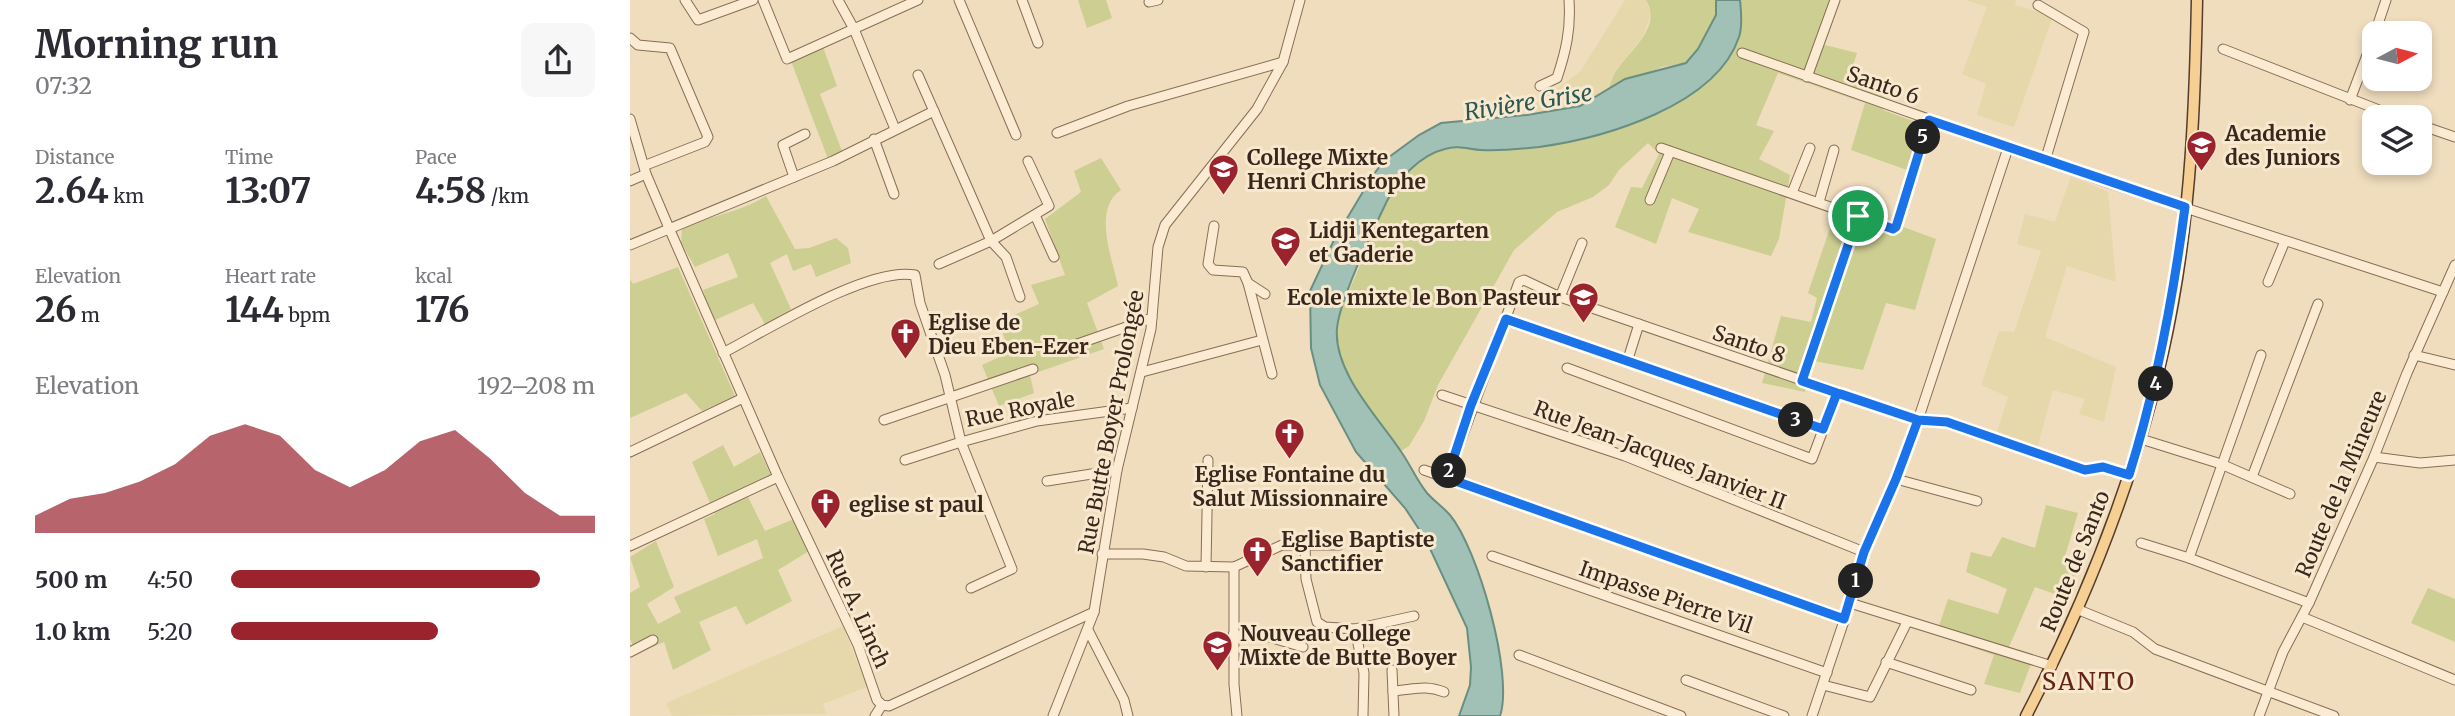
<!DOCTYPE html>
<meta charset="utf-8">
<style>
:root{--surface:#fff;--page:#f7f7f7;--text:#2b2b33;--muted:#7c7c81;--accent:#9b232e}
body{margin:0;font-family:Merriweather,serif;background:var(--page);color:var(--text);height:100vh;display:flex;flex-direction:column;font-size:26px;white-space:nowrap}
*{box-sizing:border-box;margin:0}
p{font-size:23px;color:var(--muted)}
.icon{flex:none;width:38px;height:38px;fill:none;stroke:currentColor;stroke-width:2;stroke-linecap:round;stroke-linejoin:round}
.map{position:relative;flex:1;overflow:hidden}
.details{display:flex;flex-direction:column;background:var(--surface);width:630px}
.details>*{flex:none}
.needle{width:46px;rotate:83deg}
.fabs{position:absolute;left:1732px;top:21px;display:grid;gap:14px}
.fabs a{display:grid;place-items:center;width:70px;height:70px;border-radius:14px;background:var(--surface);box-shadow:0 4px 10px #0003;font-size:35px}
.pin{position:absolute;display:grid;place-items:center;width:60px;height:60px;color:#fff;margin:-30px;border:4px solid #fff;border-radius:50%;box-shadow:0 2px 7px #0007}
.km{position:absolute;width:35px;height:35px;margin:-18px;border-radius:50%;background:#222;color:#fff;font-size:19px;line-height:35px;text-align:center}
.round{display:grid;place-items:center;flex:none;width:74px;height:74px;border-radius:14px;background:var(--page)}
.summary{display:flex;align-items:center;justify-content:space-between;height:119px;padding:0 35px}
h1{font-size:38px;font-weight:700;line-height:52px}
.stats{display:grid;grid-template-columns:repeat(3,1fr);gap:10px;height:119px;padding:7px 35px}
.stats div{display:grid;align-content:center}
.stats b{font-size:35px;font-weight:700}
.stats small{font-size:19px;font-weight:400}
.stats p{font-size:19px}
.chart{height:196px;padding:14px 35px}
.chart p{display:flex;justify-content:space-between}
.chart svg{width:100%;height:126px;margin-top:7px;fill:var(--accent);opacity:.7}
ul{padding:0 35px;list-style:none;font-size:23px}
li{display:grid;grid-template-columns:112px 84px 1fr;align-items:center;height:52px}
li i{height:18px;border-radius:9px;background:var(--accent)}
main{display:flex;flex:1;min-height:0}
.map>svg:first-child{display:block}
</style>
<main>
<section class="details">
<div class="summary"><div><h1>Morning run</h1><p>07:32</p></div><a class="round"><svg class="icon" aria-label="share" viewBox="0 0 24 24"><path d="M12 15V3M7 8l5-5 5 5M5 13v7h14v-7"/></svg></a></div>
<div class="stats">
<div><p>Distance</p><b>2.64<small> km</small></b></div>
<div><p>Time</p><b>13:07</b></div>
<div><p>Pace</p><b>4:58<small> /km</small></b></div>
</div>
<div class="stats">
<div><p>Elevation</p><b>26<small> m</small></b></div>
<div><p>Heart rate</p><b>144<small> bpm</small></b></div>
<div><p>kcal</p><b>176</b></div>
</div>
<div class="chart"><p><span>Elevation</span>192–208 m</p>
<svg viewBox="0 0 160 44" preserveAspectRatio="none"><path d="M0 44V38L10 32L20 30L30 26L40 20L50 10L60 6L70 10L80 22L90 28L100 22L110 12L120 8L130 18L140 30L150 38L160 38V44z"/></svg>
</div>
<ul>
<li><b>500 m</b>4:50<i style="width:85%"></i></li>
<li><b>1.0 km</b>5:20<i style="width:57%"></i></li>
</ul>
</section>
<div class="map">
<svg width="1825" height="716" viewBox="0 0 1825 716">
<rect width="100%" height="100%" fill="#f0ddbe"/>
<g fill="#e6d8ab">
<path d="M995 0H1016L1021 14 1013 36 980 80 979 91 950 106 897 115 904 105 950 72Z"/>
<path d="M1336 0H1386L1385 5 1423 16 1384 127 1347 115 1356 84 1332 74 1357 7Z"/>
<path d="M1441 176 1478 192 1486 282 1437 266 1415 337 1486 367 1474 422 1449 414 1455 399 1423 390 1407 449 1366 435 1378 397 1351 385 1369 331 1384 332 1411 251 1387 244 1395 214 1425 222Z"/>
<path d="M213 626 237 687 193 704 196 714 42 716 36 703Z"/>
</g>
<g fill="#ccce92">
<path d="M448 0H476L482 18 457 28Z"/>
<path d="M1016 0H1086V15L1068 49 1056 63 1032 67 979 91C980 60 1037 35 1016 0Z"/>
<path d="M1110 0H1201L1187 43 1227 53 1219 78 1257 88 1253 110 1294 125 1277 170 1221 150 1235 103 1148 73 1126 125 1144 131 1129 159 1160 175 1149 239 1141 256 1058 232 1069 209 1042 198 1026 244 985 227 1001 187 1012 188 1029 154 1018 143 989 170 979 185 963 197 927 212 884 250 808 385 794 421 779 446 771 451C745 418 706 375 707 330 708 310 721 288 728 270 751 212 774 135 852 150L1089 71 1110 35Z"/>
<path d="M193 47 207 86 190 94 212 151 198 159 161 61Z"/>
<path d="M471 158 491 190C462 209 482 257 488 286L457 303 474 349 400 375 404 393 369 406 352 365 376 354V343L369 322 409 304 401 285 435 275 415 219 451 192 444 171Z"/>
<path d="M136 196 165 249 179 248 206 238 218 248 221 263 186 277 181 264 163 271 157 254 140 263 161 309 135 324 123 303 83 321 73 290 108 277 98 253 65 267 51 243 52 228C80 216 111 212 136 196Z"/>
<path d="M1224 209 1306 239 1285 310 1256 303 1233 370 1184 361 1175 392 1132 383 1151 316 1181 322 1187 298 1178 293 1202 222 1218 226Z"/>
<path d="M48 267 105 396 72 411 56 393 0 418V279L3 284Z"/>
<path d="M93 445 104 467 130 452 145 484 118 497 135 531 164 519 179 551 148 570 162 601 116 625 106 606 69 622 81 650 43 670 34 642 7 654 0 639V593L10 587 0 557 26 541 44 587 17 604 28 624 51 612 44 597 133 558 127 539 88 556 74 519 85 514 62 462Z"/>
<path d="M1416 505 1448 513 1435 556 1451 562 1436 598 1405 587 1379 647 1404 656 1390 693 1354 684 1364 655 1306 635 1318 599 1368 614 1377 589 1336 572 1341 552 1361 557 1372 537 1405 548Z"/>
<path d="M1798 588 1825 599V642L1781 623Z"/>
</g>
<path fill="#a2c1b6" stroke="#698f83" stroke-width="2" d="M1086 0H1110C1111 11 1113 26 1109 37 1086 106 974 138 909 147 891 149 869 151 851 150 838 149 828 145 815 149 790 155 768 179 757 201 743 230 710 298 707 328 703 373 750 419 772 453 781 466 787 481 797 493 804 501 813 507 820 515 848 549 884 675 870 716H829L840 685 841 667 837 628 796 540 775 508 726 452 690 385 681 348 680 291 704 240 743 175 755 160 789 135 811 123 897 115 950 106 995 79 1056 63 1068 49 1086 15Z"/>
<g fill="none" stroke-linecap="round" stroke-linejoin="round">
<defs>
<g id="minor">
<path d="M55 0 68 20 123 0"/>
<path d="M133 0 157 59 288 0"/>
<path d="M208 0 224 29 265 129"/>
<path d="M329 0 386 135"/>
<path d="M392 0 408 43"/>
<path d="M519 2 528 0"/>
<path d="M1408 5 1454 32 1415 161"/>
<path d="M1745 33 1756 0"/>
<path d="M0 38 8 45 40 48 78 137 75 142 16 165"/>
<path d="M1593 49 1767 117"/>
<path d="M1112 53 1479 183 1813 292"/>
<path d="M288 75 361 241 309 264"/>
<path d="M1177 77 1205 0"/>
<path d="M910 86 927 78C936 51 941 29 939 0"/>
<path d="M1720 100 1745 34"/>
<path d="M0 119 16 174 39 228 148 477 228 645 247 700 252 705 259 706 464 612"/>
<path d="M1790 125 1825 137"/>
<path d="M427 133 498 106 653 62"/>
<path d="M244 139 264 194"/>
<path d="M1031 148 1263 229 1267 227 1299 120"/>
<path d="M164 177 153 145 175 134"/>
<path d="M0 181 16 174"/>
<path d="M1162 193 1180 148"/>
<path d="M1020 200 1040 152"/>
<path d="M1189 202 1204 150"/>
<path d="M405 215 424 257"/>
<path d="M584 226 578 264 583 270 613 272 618 283 635 294"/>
<path d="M0 245 203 161 304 111"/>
<path d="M1638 282 1655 241"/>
<path d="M618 283 642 374"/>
<path d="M390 297 376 257 361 241 419 206 398 161"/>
<path d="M930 297 952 243"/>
<path d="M876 319 1193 430"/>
<path d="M436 348 522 318"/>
<path d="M93 353C137 330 239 266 285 275L290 303 315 375 331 442 407 421 502 408"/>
<path d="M1631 355 1559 558 1679 603"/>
<path d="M1784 355 1825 365"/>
<path d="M998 359 1009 324"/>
<path d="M937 368 1182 459 1207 393"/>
<path d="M512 372 632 340"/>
<path d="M1172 381 1228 216"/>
<path d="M812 395 995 456 1234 552"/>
<path d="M254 420 403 369"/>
<path d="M1511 439 1591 464 1660 494"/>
<path d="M0 452 113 398"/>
<path d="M1744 457 1790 463 1825 460"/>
<path d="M275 460 331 442 382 569 341 588"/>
<path d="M794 470 1214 619"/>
<path d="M1622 477 1688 304"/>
<path d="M817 478 889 282 894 280 930 297 1288 420 1317 422 1455 470 1473 467 1499 475"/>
<path d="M1266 479 1347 501"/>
<path d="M417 481 487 470"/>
<path d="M1511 543 1559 558"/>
<path d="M675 545 676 579 687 622 695 627 725 629 734 673 733 716"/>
<path d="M0 546 148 477"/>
<path d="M472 554H513L534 557 556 566 604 567 652 545H709"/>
<path d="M862 556 1197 673"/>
<path d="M576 567 578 460"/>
<path d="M604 567V684L607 716"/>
<path d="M1220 603 1422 666"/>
<path d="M1449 610 1503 632 1525 649 1704 716"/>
<path d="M1672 617 1825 680"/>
<path d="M725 629 784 616"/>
<path d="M458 630 494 700 498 716"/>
<path d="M603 635 636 636 673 647"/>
<path d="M0 652 23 640"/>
<path d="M889 655 1051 716"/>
<path d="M1256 662 1341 690"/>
<path d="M762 670 764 716"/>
<path d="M1056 680 1154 716"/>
<path d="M1193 685 1240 697 1277 622"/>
<path d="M763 691C782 690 795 684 814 692"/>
<path d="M245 716 252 705"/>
<path d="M423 716 464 612 487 470 521 329 528 247 535 225 627 109 653 62 670 0"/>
<path d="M1182 716 1220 603 1234 552 1266 479 1288 420 1378 148"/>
<path d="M1629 716 1653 652 1679 603 1744 457 1777 373 1825 265"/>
</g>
<path id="major" d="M1396 716C1464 585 1517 448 1543 302 1561 203 1565 101 1567 0"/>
</defs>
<use href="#minor" stroke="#896d56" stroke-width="11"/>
<use href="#major" stroke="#563c2b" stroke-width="13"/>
<use href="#minor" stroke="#faebd2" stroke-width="9"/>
<use href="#major" stroke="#f6cf94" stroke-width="10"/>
</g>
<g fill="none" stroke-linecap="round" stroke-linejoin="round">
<defs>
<path id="route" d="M1228 216 1172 381 1207 393 1211 394 1288 420 1266 479 1234 552 1214 619 817 478 841 405 876 319 1193 429 1207 393 1288 420 1317 422 1455 470 1473 467 1499 475C1527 386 1543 299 1555 207L1299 120 1266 227 1263 229 1228 216"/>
</defs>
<use href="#route" stroke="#fff" stroke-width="14"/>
<use href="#route" stroke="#1a73e8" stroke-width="9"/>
</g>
<defs>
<symbol id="school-pin" viewBox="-11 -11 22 30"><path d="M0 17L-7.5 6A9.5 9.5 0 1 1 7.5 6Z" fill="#9b232e" stroke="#f7e8ce"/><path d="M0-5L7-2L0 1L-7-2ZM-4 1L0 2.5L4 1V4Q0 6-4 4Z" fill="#fff"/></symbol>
<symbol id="church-pin" viewBox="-11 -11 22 30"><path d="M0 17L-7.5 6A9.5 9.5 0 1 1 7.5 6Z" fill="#9b232e" stroke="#f7e8ce"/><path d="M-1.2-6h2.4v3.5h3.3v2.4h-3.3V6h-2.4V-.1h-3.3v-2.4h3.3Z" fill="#fff"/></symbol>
</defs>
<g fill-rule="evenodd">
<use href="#school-pin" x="1554" y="128" width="35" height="47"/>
<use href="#school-pin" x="576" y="152" width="35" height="47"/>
<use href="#school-pin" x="638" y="224" width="35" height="47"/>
<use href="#school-pin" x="936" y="280" width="35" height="47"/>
<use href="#church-pin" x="258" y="316" width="35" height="47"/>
<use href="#church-pin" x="642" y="416" width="35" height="47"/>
<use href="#church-pin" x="178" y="486" width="35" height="47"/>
<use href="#church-pin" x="610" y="534" width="35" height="47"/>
<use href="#school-pin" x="570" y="628" width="35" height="47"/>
</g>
<g text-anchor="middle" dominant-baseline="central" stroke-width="6" stroke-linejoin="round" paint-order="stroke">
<g font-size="21" fill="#38271c" stroke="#f7e8ce">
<text transform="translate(1253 85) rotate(19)">Santo 6</text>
<text transform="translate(1119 344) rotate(19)">Santo 8</text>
<text transform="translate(390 409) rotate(-11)">Rue Royale</text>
<text transform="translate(481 422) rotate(-79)">Rue Butte Boyer Prolongée</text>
<text transform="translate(1030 455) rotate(21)">Rue Jean-Jacques Janvier II</text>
<text transform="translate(1711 484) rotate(-67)">Route de la Mineure</text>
<text transform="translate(1445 561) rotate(-68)">Route de Santo</text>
<text transform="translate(1036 597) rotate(19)">Impasse Pierre Vil</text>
<text transform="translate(228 609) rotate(66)">Rue A. Linch</text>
</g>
<g font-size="21" font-weight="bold" fill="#38271c" stroke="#f7e8ce" text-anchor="start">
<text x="1595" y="133">Academie<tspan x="1595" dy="24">des Juniors</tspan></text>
<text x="617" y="157">College Mixte<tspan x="617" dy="24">Henri Christophe</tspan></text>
<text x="679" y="230">Lidji Kentegarten<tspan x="679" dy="24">et Gaderie</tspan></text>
<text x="931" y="297" text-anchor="end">Ecole mixte le Bon Pasteur</text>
<text x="298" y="322">Eglise de<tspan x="298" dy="24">Dieu Eben-Ezer</tspan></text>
<text x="660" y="474" text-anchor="middle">Eglise Fontaine du<tspan x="660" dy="24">Salut Missionnaire</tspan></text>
<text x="219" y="504">eglise st paul</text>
<text x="651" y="539">Eglise Baptiste<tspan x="651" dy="24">Sanctifier</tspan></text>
<text x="610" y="633">Nouveau College<tspan x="610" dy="24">Mixte de Butte Boyer</tspan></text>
</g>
<g font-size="23" font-style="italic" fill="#2a5852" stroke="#f7e8ce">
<text transform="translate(898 102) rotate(-9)">Rivière Grise</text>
</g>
<g font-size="24" letter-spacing="2" fill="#662319" stroke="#f7e8ce">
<text x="1459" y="681">SANTO</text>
</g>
</g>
</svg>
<div class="fabs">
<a><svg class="needle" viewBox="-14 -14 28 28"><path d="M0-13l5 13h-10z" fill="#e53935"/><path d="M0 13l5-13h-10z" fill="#7c7c81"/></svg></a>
<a><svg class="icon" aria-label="layers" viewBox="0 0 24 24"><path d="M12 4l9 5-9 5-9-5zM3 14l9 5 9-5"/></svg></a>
</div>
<div class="pin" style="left:1228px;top:216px;background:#1e9e55"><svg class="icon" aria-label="arrive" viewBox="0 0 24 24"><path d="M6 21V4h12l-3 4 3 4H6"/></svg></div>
<b class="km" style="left:1226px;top:581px">1</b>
<b class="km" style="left:819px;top:471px">2</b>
<b class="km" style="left:1166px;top:420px">3</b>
<b class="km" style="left:1526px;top:384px">4</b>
<b class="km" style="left:1293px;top:137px">5</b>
</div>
</main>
